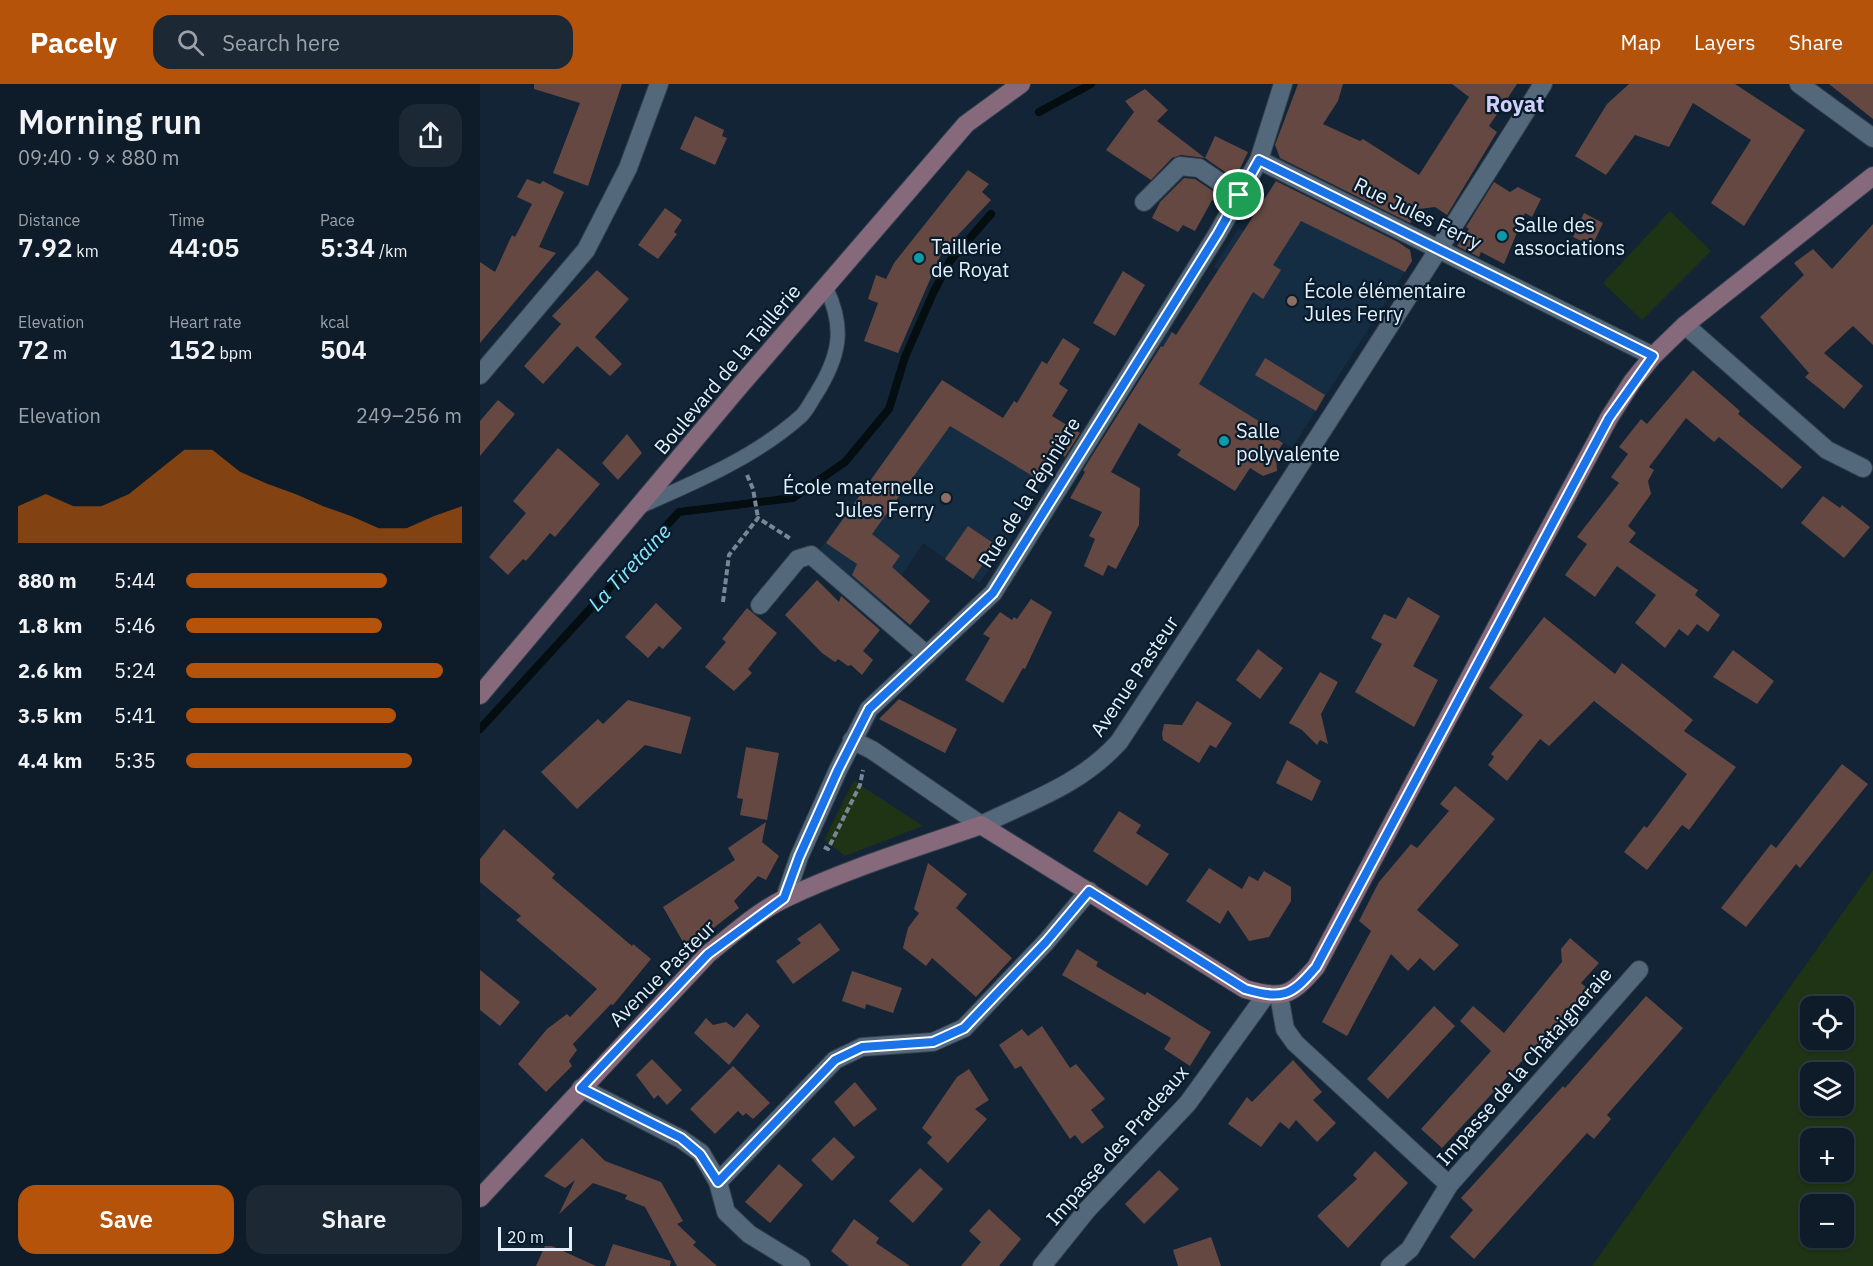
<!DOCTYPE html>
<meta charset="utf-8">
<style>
:root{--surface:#0e1b28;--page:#1c2834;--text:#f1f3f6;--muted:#9ba1a8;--line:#2e3945;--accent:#b45309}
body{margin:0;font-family:"IBM Plex Sans",sans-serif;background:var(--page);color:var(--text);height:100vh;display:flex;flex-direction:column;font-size:22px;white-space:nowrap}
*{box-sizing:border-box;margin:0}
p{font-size:20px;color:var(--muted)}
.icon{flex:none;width:33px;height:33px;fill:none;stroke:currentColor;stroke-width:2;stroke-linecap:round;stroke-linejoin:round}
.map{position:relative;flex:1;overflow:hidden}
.panel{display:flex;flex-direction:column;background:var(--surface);width:480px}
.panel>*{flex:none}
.controls{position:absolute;left:1320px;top:912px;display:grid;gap:12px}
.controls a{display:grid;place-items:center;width:54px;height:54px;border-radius:12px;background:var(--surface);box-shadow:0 2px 4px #0004,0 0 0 2px var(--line);font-size:30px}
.scale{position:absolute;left:18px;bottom:15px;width:74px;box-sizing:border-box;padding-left:6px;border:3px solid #e5f0fc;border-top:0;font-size:16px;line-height:21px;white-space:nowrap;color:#e5f0fc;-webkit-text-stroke:4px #081b2b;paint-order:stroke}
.pin{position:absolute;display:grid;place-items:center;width:51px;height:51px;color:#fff;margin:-26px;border:3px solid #fff;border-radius:50%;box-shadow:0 2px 6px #0007}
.round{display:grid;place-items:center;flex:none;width:63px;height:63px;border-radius:18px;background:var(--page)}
.overview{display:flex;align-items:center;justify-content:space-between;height:102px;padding:0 18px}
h1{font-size:33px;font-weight:600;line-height:45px}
.metrics{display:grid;grid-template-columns:repeat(3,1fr);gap:9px;height:102px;padding:6px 18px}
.metrics div{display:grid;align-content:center}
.metrics b{font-size:26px;font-weight:600}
.metrics small{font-size:16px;font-weight:400}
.metrics p{font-size:16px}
.chart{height:168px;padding:12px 18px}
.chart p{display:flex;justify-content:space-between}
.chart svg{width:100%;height:108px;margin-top:6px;fill:var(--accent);opacity:.7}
.button{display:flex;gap:12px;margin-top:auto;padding:12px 18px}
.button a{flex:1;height:69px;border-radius:18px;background:var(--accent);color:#fff;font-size:24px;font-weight:600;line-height:69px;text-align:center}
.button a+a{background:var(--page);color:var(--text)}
ul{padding:0 18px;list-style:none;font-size:20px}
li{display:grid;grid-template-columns:96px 72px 1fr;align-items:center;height:45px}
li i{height:15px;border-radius:8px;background:var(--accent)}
header{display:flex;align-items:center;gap:36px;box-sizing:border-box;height:84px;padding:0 30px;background:var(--accent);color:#fff}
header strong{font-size:28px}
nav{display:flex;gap:33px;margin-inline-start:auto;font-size:21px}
.search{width:420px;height:54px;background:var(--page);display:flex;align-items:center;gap:15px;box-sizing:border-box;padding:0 21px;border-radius:18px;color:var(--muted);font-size:22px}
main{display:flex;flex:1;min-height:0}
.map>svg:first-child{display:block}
</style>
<header>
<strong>Pacely</strong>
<div class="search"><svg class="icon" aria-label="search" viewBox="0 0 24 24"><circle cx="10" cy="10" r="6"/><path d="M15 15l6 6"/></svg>Search here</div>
<nav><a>Map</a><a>Layers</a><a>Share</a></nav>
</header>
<main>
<section class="panel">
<div class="overview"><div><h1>Morning run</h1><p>09:40 · 9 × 880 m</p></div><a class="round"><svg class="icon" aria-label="share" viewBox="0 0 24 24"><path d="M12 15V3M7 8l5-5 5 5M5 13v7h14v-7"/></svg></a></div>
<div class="metrics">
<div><p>Distance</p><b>7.92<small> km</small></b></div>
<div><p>Time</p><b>44:05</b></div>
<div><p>Pace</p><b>5:34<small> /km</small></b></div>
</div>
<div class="metrics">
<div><p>Elevation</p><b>72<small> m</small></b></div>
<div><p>Heart rate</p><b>152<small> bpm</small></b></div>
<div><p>kcal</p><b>504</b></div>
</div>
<div class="chart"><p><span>Elevation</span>249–256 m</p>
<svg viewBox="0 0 160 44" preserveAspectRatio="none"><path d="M0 44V29L10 24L20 29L30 29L40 24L50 15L60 6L70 6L80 15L90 20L100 24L110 29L120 33L130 38L140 38L150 33L160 29V44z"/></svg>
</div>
<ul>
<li><b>880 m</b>5:44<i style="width:73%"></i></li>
<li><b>1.8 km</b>5:46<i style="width:71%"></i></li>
<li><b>2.6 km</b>5:24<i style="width:93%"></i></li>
<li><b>3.5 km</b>5:41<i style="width:76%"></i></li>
<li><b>4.4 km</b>5:35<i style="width:82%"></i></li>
</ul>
<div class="button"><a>Save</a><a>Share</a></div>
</section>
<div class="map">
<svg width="1393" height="1182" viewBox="0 0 1393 1182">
<rect width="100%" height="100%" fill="#122435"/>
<g fill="#152d43">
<path d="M795 100 930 166 932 177 812 364 792 352 728 325 688 265 680 261 689 246 697 251 738 186 734 183 759 144 764 147Z"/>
<path d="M462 296 523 334 534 317 574 341 564 358 580 370 524 466 499 499 443 459 402 521 339 467Z"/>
</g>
<g fill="#1e3414" fill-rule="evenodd">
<path d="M1190 127 1231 167 1162 236 1123 199Z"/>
<path d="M374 696 380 701 443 742 365 772 344 756Z"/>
<path d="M1393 786V1182H1112ZM1364 922V956H1330V922ZM1364 988V1022H1330V988ZM1330 1054H1364V1088H1330ZM1330 1120H1364V1154H1330Z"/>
</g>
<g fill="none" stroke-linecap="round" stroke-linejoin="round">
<g stroke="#040e11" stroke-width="8">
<path d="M559 28 611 0"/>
<path d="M0 645 199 428 313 414 365 378 409 325 425 273 454 207 470 177 511 130"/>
</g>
</g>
<g fill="#654842">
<path d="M54 0H142L108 102 73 89 100 19 54 5Z"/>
<path d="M818 0H863L858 17 843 40 880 57 883 55 939 91 989 13 972 0H1037L1009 42 1017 48 967 131 955 123 939 125 930 139 800 74 795 61Z"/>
<path d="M1149 0H1255L1325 46 1264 142 1231 119 1271 56 1213 19 1189 63 1155 51 1126 91 1095 72 1127 20Z"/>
<path d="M1349 0H1393V35Z"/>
<path d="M665 5 688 26 677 37 725 74 735 52 768 68 755 95 725 74 701 71 692 74 671 96 626 66 654 28 645 17Z"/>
<path d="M215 32 244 46 242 52 247 54 235 81 200 65Z"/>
<path d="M488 86 509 100 502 108 511 116 462 168 418 269 384 257 398 219 388 215 396 191 406 195 414 179Z"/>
<path d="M704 94 715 95 736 109 715 147 703 141 698 148 672 134 680 118Z"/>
<path d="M47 95 60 100 63 97 84 108 59 163 76 169 0 259V178L15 188 32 151 35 153 52 120 37 113Z"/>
<path d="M796 97 918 158 930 166 932 177 925 188 821 137 793 181 801 186 783 215 773 208 719 300 795 347 792 352 803 359 796 370 797 387 783 392 770 384 755 407 697 371 701 366 659 339 631 388 660 404 659 441 636 485 628 481 623 492 604 482 615 455 609 452 622 428 590 414 605 388 603 386 681 262 683 263 692 248 696 251Z"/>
<path d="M1014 98 1030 108 1038 103 1061 115 1052 133 1045 129 1024 180 1001 168 999 173 977 162 989 145 986 143Z"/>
<path d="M185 124 202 136 194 148 197 150 178 175 158 161Z"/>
<path d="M1104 129 1123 139 1112 162 1093 153Z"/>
<path d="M1393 140V261L1373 242 1344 269 1383 302 1364 325 1325 293 1329 289 1280 233 1324 191 1314 179 1333 165 1352 185Z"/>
<path d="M117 186 149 215 115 253 142 280 130 292 97 262 63 300 44 282 81 240 72 232Z"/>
<path d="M643 187 665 201 635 252 613 239Z"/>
<path d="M583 254 600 265 579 300 588 306 572 332 600 349 585 373 574 365 556 394 470 342 392 450 420 472 412 483 450 517 430 541 372 491 377 480 346 459 462 296 523 334 534 317 537 319 562 277 567 280Z"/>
<path d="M785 274 845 311 836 327 775 291Z"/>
<path d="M1213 286 1260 327 1258 330 1322 383 1302 405 1239 353 1234 358 1206 334 1169 383 1174 386 1168 397 1171 410 1148 442 1156 449 1149 458 1218 506 1215 511 1240 531 1228 548 1217 540 1208 552 1199 545 1185 564 1155 539 1176 511 1137 482 1115 513 1085 491 1107 460 1097 453 1139 399 1131 393 1148 370 1139 363 1161 335 1167 340Z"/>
<path d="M18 316 35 330 0 372V337Z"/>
<path d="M147 350 162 369 138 396 122 379Z"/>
<path d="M78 364 120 400 75 453 70 449 46 477 43 475 28 491 9 473 46 429 33 417Z"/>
<path d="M1343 412 1360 424 1362 421 1390 443 1364 474 1321 439Z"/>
<path d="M488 442 516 461 493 495 465 475Z"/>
<path d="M337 496 359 518 361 512 400 546 383 567 393 576 382 591 371 581 368 582 358 575 355 578 342 569 305 531Z"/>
<path d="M928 513 960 532 933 582 958 596 934 643 875 608 902 560 891 554 904 530 916 535Z"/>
<path d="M551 515 572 528 545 585 543 584 523 619 485 596 510 554 503 550 520 528 532 536 534 533 537 535Z"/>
<path d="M176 519 202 544 183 565 179 562 168 574 145 553Z"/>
<path d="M267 524 297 549 268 585 272 589 254 607 225 583 246 558 242 555Z"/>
<path d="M1064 533 1135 590 1142 579 1213 636 1204 647 1256 683 1209 746 1202 741 1167 786 1144 768 1164 742 1167 744 1207 690 1114 617 1069 662 1060 655 1027 697 1008 681 1014 673 1011 670 1043 631 1009 604Z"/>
<path d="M778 565 803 584 780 615 756 596Z"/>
<path d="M1253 566 1294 597 1277 620 1233 593Z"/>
<path d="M840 588 858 598 841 630 848 660 840 656 837 661 822 646 809 639Z"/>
<path d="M419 615 477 645 465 669 399 635Z"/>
<path d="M148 616 211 633 201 670 165 661 97 725 61 688 118 635 123 640Z"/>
<path d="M717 617 752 639 736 664 730 661 719 679 683 656 682 650 684 640 702 641Z"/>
<path d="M266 663 299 669 287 736 260 731 263 715 257 714Z"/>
<path d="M807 676 841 697 832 717 796 699Z"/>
<path d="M1362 680 1388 700 1320 784 1316 780 1266 843 1241 824 1291 760 1296 764Z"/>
<path d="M975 702 1015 735 937 826 979 861 954 887 940 874 928 887 911 870 867 952 842 938 891 847 879 837 899 798 931 760 937 764 969 727 960 720Z"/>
<path d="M639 727 661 741 656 749 689 770 667 802 613 767Z"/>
<path d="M286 738 282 758 299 772 286 796 278 792 254 817 259 824 207 865 183 823 255 776 248 764Z"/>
<path d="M24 745 75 790 72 794 152 862 153 860 171 875 133 921 131 920 93 960 97 966 89 977 92 982 66 1008 38 980 67 945 87 930 90 933 117 905 36 836 41 832 0 798V775Z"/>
<path d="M448 779 487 810 476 824 532 874 496 913 452 874 446 882 423 864 428 844 439 829 434 825Z"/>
<path d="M729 784 762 805 769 792 778 797 784 787 811 803V817L789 853 769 857 748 826 740 840 706 817Z"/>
<path d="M340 839 360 866 313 900 296 877 321 859 317 855Z"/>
<path d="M1090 854 1119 879 1101 899 1116 912 1103 927 1095 919 962 1064 941 1045 1011 967 980 937 993 922 1024 949 1082 878 1081 865Z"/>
<path d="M597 865 618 878 616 882 629 890 665 911 667 908 731 948 710 982 684 965 691 954 582 891Z"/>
<path d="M0 886 40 918 20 942 0 926Z"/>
<path d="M372 887 422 904 413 929 386 920 385 925 362 917Z"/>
<path d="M1166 912 1203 944 1127 1031 1131 1035 1114 1055 1107 1049 994 1175 970 1153 993 1126 981 1114 1083 1002 1085 1004Z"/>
<path d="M954 922 975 942 908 1015 887 995Z"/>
<path d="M267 929 280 942 249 981 214 949 226 934 233 941 246 938 254 944Z"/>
<path d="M562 942 590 984 596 980 625 1015 611 1026 624 1043 602 1060 595 1051 590 1055 541 982 535 985 519 961 542 945 548 952Z"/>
<path d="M172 975 202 1006 187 1021 178 1011 174 1015 156 991Z"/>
<path d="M813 976 842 1008 833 1016 856 1039 837 1058 816 1036 809 1045 800 1038 781 1063 748 1040 767 1013 772 1018Z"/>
<path d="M253 982 290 1019 273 1035 266 1029 263 1032 258 1027 235 1050 210 1025Z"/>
<path d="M489 985 509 1016 495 1025 507 1035 468 1079 447 1059 452 1053 442 1044 477 993Z"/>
<path d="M375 998 397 1025 374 1043 354 1018Z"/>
<path d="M354 1053 375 1073 352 1097 331 1076Z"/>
<path d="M102 1054 125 1077 181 1098 203 1137 197 1140 216 1158 213 1161 237 1182H197L165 1123 145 1115 147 1111 113 1099 79 1130 95 1096 85 1104 64 1092Z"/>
<path d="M895 1067 928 1099 868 1164 837 1132 877 1095 873 1091Z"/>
<path d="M299 1080 323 1101 290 1139 265 1118Z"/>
<path d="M440 1084 463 1105 433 1139 409 1117Z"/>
<path d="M679 1086 699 1105 664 1140 645 1120Z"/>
<path d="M509 1125 541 1155 519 1182H481L501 1158 489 1147Z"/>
<path d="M374 1135 399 1154 396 1159 430 1182H369L351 1167Z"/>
<path d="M731 1153 741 1182H698L693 1166Z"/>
<path d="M133 1160 191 1177 190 1182H125Z"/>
<path d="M65 1162H72L116 1182H56Z"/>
</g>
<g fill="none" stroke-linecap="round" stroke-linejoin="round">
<defs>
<path id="service" d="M161 422C216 398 275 373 320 333 327 327 331 317 336 310 359 273 366 245 346 204"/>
<g id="minor">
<path d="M1319 0 1393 54"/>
<path d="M779 76 1173 272"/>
<path d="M664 118 700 82 719 84 759 111"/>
<path d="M1205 241 1347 366 1383 384"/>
<path d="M0 291 106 166 148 84 179 0"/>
<path d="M280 521 318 475 331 471 447 571"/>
<path d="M372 656 392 666 501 741C552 716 600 701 639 658 783 440 924 221 1063 0"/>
<path d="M305 814 319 773 358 686 389 625 513 509 738 149 779 76 803 0"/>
<path d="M799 911 805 945 815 959 969 1101"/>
<path d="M101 1004 201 1055 221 1069 238 1098 246 1128 269 1150 321 1182"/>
<path d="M238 1098 355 976 382 963 453 958 484 944 566 858 609 807"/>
<path d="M562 1182 607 1126 708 1019 786 911"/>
<path d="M910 1182 930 1165 969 1101 1159 886"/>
</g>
<g id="secondary">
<path d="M0 611 259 303 486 40 541 0"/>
<path d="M0 1114 228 870C252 851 278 827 306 814 369 784 436 764 501 741L765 905C803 916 811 912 836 883L1036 506 1129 334 1152 298 1173 272 1205 241 1393 92"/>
</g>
</defs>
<use href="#service" stroke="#323f4d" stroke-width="16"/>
<use href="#minor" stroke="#323f4d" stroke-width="20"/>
<use href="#secondary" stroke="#323f4d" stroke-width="20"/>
<g stroke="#788795" stroke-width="4" stroke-dasharray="6 3" stroke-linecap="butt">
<path d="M267 391 273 405 278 434"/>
<path d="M243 518 249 471 278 434 311 455"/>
<path d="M344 763 348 765 380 701 383 686"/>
</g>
<use href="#service" stroke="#54687c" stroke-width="14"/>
<use href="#minor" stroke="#54687c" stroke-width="18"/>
<use href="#secondary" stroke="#86697b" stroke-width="18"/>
</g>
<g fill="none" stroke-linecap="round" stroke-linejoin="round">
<defs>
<path id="route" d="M779 76 1173 272 1129 334 836 883C811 912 803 916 765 905L609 807 566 858 484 944 453 958 382 963 355 976 238 1098 220 1070 201 1054 101 1004 228 870 304 814 319 773 358 686 389 625 513 509 738 149Z"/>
</defs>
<use href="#route" stroke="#fff" stroke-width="12"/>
<use href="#route" stroke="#1a73e8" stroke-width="8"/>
</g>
<g fill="#0f9aa8" stroke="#081b2b" stroke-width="2">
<circle cx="1022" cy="152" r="6"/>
<circle cx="439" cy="174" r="6"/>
<circle cx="744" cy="357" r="6"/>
</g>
<g fill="#8d6e63" stroke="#081b2b" stroke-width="2">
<circle cx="812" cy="217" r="6"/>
<circle cx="466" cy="414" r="6"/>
</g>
<g text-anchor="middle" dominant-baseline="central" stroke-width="4.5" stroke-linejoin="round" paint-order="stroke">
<g font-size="20" fill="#e5f0fc" stroke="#081b2b">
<text transform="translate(938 129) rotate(26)">Rue Jules Ferry</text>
<text transform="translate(247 285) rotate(-50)">Boulevard de la Taillerie</text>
<text transform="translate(549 408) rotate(-58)">Rue de la Pépinière</text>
<text transform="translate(654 592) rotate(-56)">Avenue Pasteur</text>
<text transform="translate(182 889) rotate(-45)">Avenue Pasteur</text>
<text transform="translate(1044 982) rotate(-49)">Impasse de la Châtaigneraie</text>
<text transform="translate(637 1061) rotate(-49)">Impasse des Pradeaux</text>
</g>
<g font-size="20" fill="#e5f0fc" stroke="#081b2b" text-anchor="start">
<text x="1034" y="140">Salle des<tspan x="1034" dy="23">associations</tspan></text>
<text x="451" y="162">Taillerie<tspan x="451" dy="23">de Royat</tspan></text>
<text x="824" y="206">École élémentaire<tspan x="824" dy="23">Jules Ferry</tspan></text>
<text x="756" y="346">Salle<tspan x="756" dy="23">polyvalente</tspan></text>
<text x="454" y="402" text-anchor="end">École maternelle<tspan x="454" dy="23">Jules Ferry</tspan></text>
</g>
<g font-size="21" font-style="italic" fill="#85e5fd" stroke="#081b2b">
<text transform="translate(149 483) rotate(-47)">La Tiretaine</text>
</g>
<g font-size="22" font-weight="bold" fill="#cfcffa" stroke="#081b2b">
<text x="1035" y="19">Royat</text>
</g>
</g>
</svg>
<div class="controls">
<a><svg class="icon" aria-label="locate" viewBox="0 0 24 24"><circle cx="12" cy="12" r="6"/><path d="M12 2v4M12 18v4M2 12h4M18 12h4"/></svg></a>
<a><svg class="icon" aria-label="layers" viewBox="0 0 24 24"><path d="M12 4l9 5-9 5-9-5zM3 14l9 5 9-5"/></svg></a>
<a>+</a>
<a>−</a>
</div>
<div class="scale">20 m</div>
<div class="pin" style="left:759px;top:111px;background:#1e9e55"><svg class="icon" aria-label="arrive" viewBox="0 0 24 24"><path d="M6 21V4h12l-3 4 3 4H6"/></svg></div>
</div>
</main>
